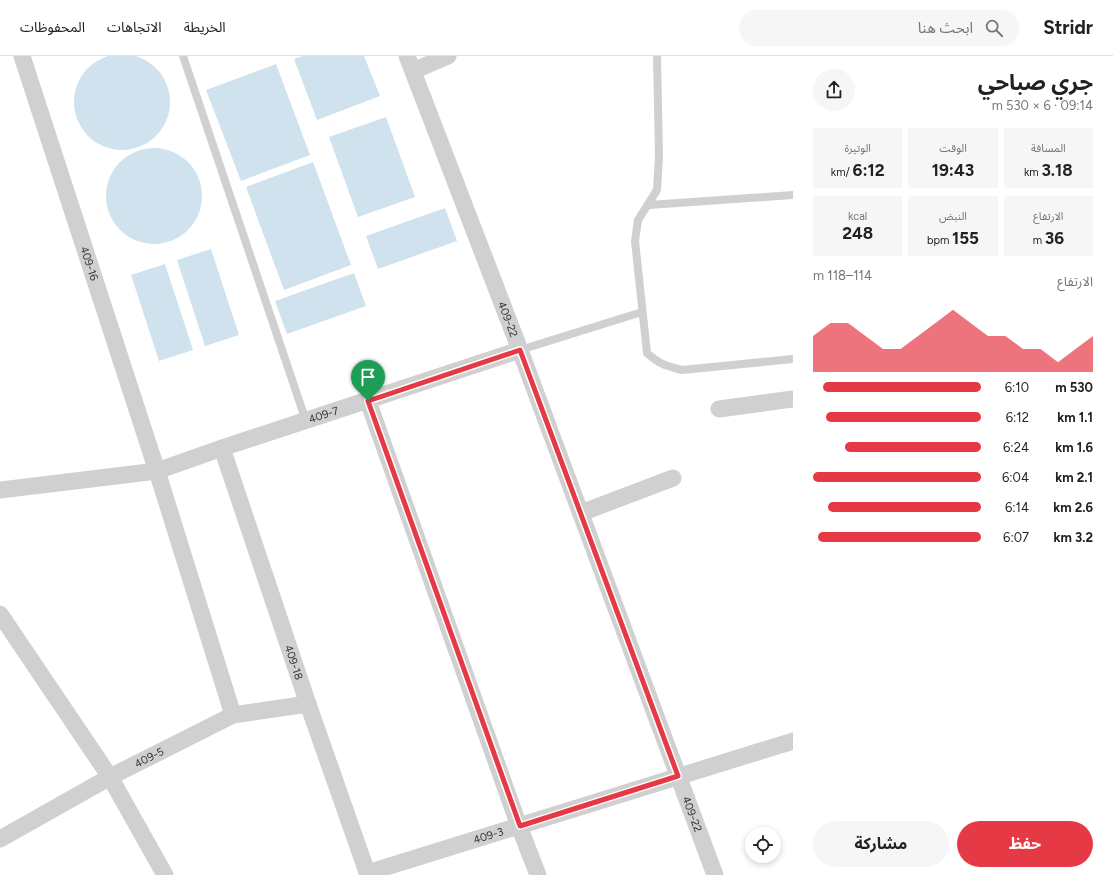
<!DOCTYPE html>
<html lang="ar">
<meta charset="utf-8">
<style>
:root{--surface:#fff;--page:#f6f6f6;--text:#222;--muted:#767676;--line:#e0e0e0;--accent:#e63946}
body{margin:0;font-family:Figtree,"Noto Sans Arabic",sans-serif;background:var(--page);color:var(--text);direction:rtl;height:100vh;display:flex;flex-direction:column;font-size:15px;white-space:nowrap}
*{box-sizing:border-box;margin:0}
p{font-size:13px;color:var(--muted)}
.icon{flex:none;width:22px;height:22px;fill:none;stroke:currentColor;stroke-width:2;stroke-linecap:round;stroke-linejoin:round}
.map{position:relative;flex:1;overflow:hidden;direction:ltr}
.drawer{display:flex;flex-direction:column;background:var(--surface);width:320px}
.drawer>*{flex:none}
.fabs{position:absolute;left:745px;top:771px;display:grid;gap:8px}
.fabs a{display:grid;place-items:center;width:36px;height:36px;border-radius:50%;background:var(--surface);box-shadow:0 2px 6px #0003;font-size:20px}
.pin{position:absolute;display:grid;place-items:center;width:34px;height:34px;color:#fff;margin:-41px -17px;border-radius:50% 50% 50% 0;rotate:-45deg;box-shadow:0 0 4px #0007}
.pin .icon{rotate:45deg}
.round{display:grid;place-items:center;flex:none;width:42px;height:42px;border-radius:21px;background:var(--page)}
.overview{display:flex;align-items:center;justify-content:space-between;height:68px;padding:0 20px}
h1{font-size:22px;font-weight:700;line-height:30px}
.metrics{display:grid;grid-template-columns:repeat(3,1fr);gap:6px;height:68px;padding:4px 20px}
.metrics div{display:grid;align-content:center;border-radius:0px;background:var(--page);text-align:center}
.metrics b{font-size:17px;font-weight:700}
.metrics small{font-size:11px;font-weight:400}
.metrics p{font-size:11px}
.chart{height:112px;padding:8px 20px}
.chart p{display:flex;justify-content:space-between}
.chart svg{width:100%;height:72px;margin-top:4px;fill:var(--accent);opacity:.7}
.primary-button{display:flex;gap:8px;margin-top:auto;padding:8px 20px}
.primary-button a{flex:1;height:46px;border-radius:24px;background:var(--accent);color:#fff;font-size:16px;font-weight:700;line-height:46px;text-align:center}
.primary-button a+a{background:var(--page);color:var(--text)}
ul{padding:0 20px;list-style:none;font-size:13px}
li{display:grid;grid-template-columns:64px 48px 1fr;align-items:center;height:30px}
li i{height:10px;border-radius:5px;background:var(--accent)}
header{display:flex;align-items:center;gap:24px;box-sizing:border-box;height:56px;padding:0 20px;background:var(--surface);border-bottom:1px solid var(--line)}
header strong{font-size:19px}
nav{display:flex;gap:22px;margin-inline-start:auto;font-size:14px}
.search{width:280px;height:36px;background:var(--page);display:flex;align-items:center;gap:10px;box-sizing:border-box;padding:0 14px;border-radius:22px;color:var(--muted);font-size:15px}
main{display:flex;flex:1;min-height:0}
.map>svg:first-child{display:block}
</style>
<header>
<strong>Stridr</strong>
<div class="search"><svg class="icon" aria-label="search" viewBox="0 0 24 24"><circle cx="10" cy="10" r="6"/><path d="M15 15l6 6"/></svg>ابحث هنا</div>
<nav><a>الخريطة</a><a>الاتجاهات</a><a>المحفوظات</a></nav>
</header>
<main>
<section class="drawer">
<div class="overview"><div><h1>جري صباحي</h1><p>09:14 · 6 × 530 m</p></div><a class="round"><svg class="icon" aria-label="share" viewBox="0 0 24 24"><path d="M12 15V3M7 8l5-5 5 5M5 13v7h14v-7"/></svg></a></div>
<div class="metrics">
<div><p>المسافة</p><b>3.18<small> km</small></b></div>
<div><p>الوقت</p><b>19:43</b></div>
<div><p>الوتيرة</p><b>6:12<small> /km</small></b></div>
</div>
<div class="metrics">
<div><p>الارتفاع</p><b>36<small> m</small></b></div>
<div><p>النبض</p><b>155<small> bpm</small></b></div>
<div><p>kcal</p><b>248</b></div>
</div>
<div class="chart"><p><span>الارتفاع</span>114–118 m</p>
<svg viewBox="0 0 160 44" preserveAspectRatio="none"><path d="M0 44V22L10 14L20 14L30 22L40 30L50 30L60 22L70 14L80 6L90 14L100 22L110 22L120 30L130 30L140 38L150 30L160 22V44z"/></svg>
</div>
<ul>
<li><b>530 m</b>6:10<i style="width:94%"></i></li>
<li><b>1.1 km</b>6:12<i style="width:92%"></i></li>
<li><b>1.6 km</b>6:24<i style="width:81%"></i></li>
<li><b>2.1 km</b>6:04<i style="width:100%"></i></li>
<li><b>2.6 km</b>6:14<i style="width:91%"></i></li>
<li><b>3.2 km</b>6:07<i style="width:97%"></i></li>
</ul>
<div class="primary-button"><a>حفظ</a><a>مشاركة</a></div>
</section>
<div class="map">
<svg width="793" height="819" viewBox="0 0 793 819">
<rect width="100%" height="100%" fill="#fff"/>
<g fill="#cfe2ee">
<circle cx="122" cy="46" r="48"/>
<path d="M303 0H364L380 40 317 64 294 3Z"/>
<path d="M276 8 310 99 241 125 206 34Z"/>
<path d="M386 61 415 141 358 161 329 81Z"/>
<circle cx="154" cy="140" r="48"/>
<path d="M313 106 351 209 284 234 246 131Z"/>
<path d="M445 152 457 185 378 213 366 180Z"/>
<path d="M211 193 239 279 205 290 177 204Z"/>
<path d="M165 208 193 294 159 305 131 219Z"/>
<path d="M354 217 366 250 287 278 275 245Z"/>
</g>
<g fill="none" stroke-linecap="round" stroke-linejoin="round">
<g stroke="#d0d0d0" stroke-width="8">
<path d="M183 0 306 365"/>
<path d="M657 0 659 101 657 134 638 164 635 185 647 297C659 308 666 310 682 314L793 303"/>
<path d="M649 149 793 139"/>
<path d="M520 294 642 256"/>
</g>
<g stroke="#d0d0d0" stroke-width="17">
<path id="s1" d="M22 0 157 415 233 659"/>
<path id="s2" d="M407 0 520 294 715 819"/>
<path d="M413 15 448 0"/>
<path d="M368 345 519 770 538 819"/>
<path d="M719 353 793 343"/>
<path id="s3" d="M222 392 308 648 368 819"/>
<path id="s4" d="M0 434 157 415 222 392 520 294"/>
<path d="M581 457 673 422"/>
<path d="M0 558 110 721 165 819"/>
<path id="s5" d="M0 783 110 721 233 659 308 648"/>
<path id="s6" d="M367 817 793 685"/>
</g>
</g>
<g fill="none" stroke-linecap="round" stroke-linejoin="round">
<defs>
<path id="route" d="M520 294 678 720 520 770 368 345Z"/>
</defs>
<use href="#route" stroke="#fff" stroke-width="8"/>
<use href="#route" stroke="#e63946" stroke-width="5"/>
</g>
<g text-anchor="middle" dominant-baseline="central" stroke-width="4" stroke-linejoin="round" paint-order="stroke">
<g font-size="11" fill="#333" stroke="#fff">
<text stroke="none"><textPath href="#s1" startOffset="218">409-16</textPath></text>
<text stroke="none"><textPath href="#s2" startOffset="282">409-22</textPath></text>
<text stroke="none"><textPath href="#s4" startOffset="334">409-7</textPath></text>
<text stroke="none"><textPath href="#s3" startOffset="226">409-18</textPath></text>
<text stroke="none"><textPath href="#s5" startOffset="170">409-5</textPath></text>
<text stroke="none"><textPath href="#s2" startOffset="810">409-22</textPath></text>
<text stroke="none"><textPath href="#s6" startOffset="127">409-3</textPath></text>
</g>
</g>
</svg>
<div class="fabs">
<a><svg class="icon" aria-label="locate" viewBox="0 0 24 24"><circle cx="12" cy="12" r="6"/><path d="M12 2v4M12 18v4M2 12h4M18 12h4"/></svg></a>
</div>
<div class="pin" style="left:368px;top:345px;background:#1e9e55"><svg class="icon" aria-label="arrive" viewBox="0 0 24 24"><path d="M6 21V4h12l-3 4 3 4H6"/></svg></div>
</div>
</main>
